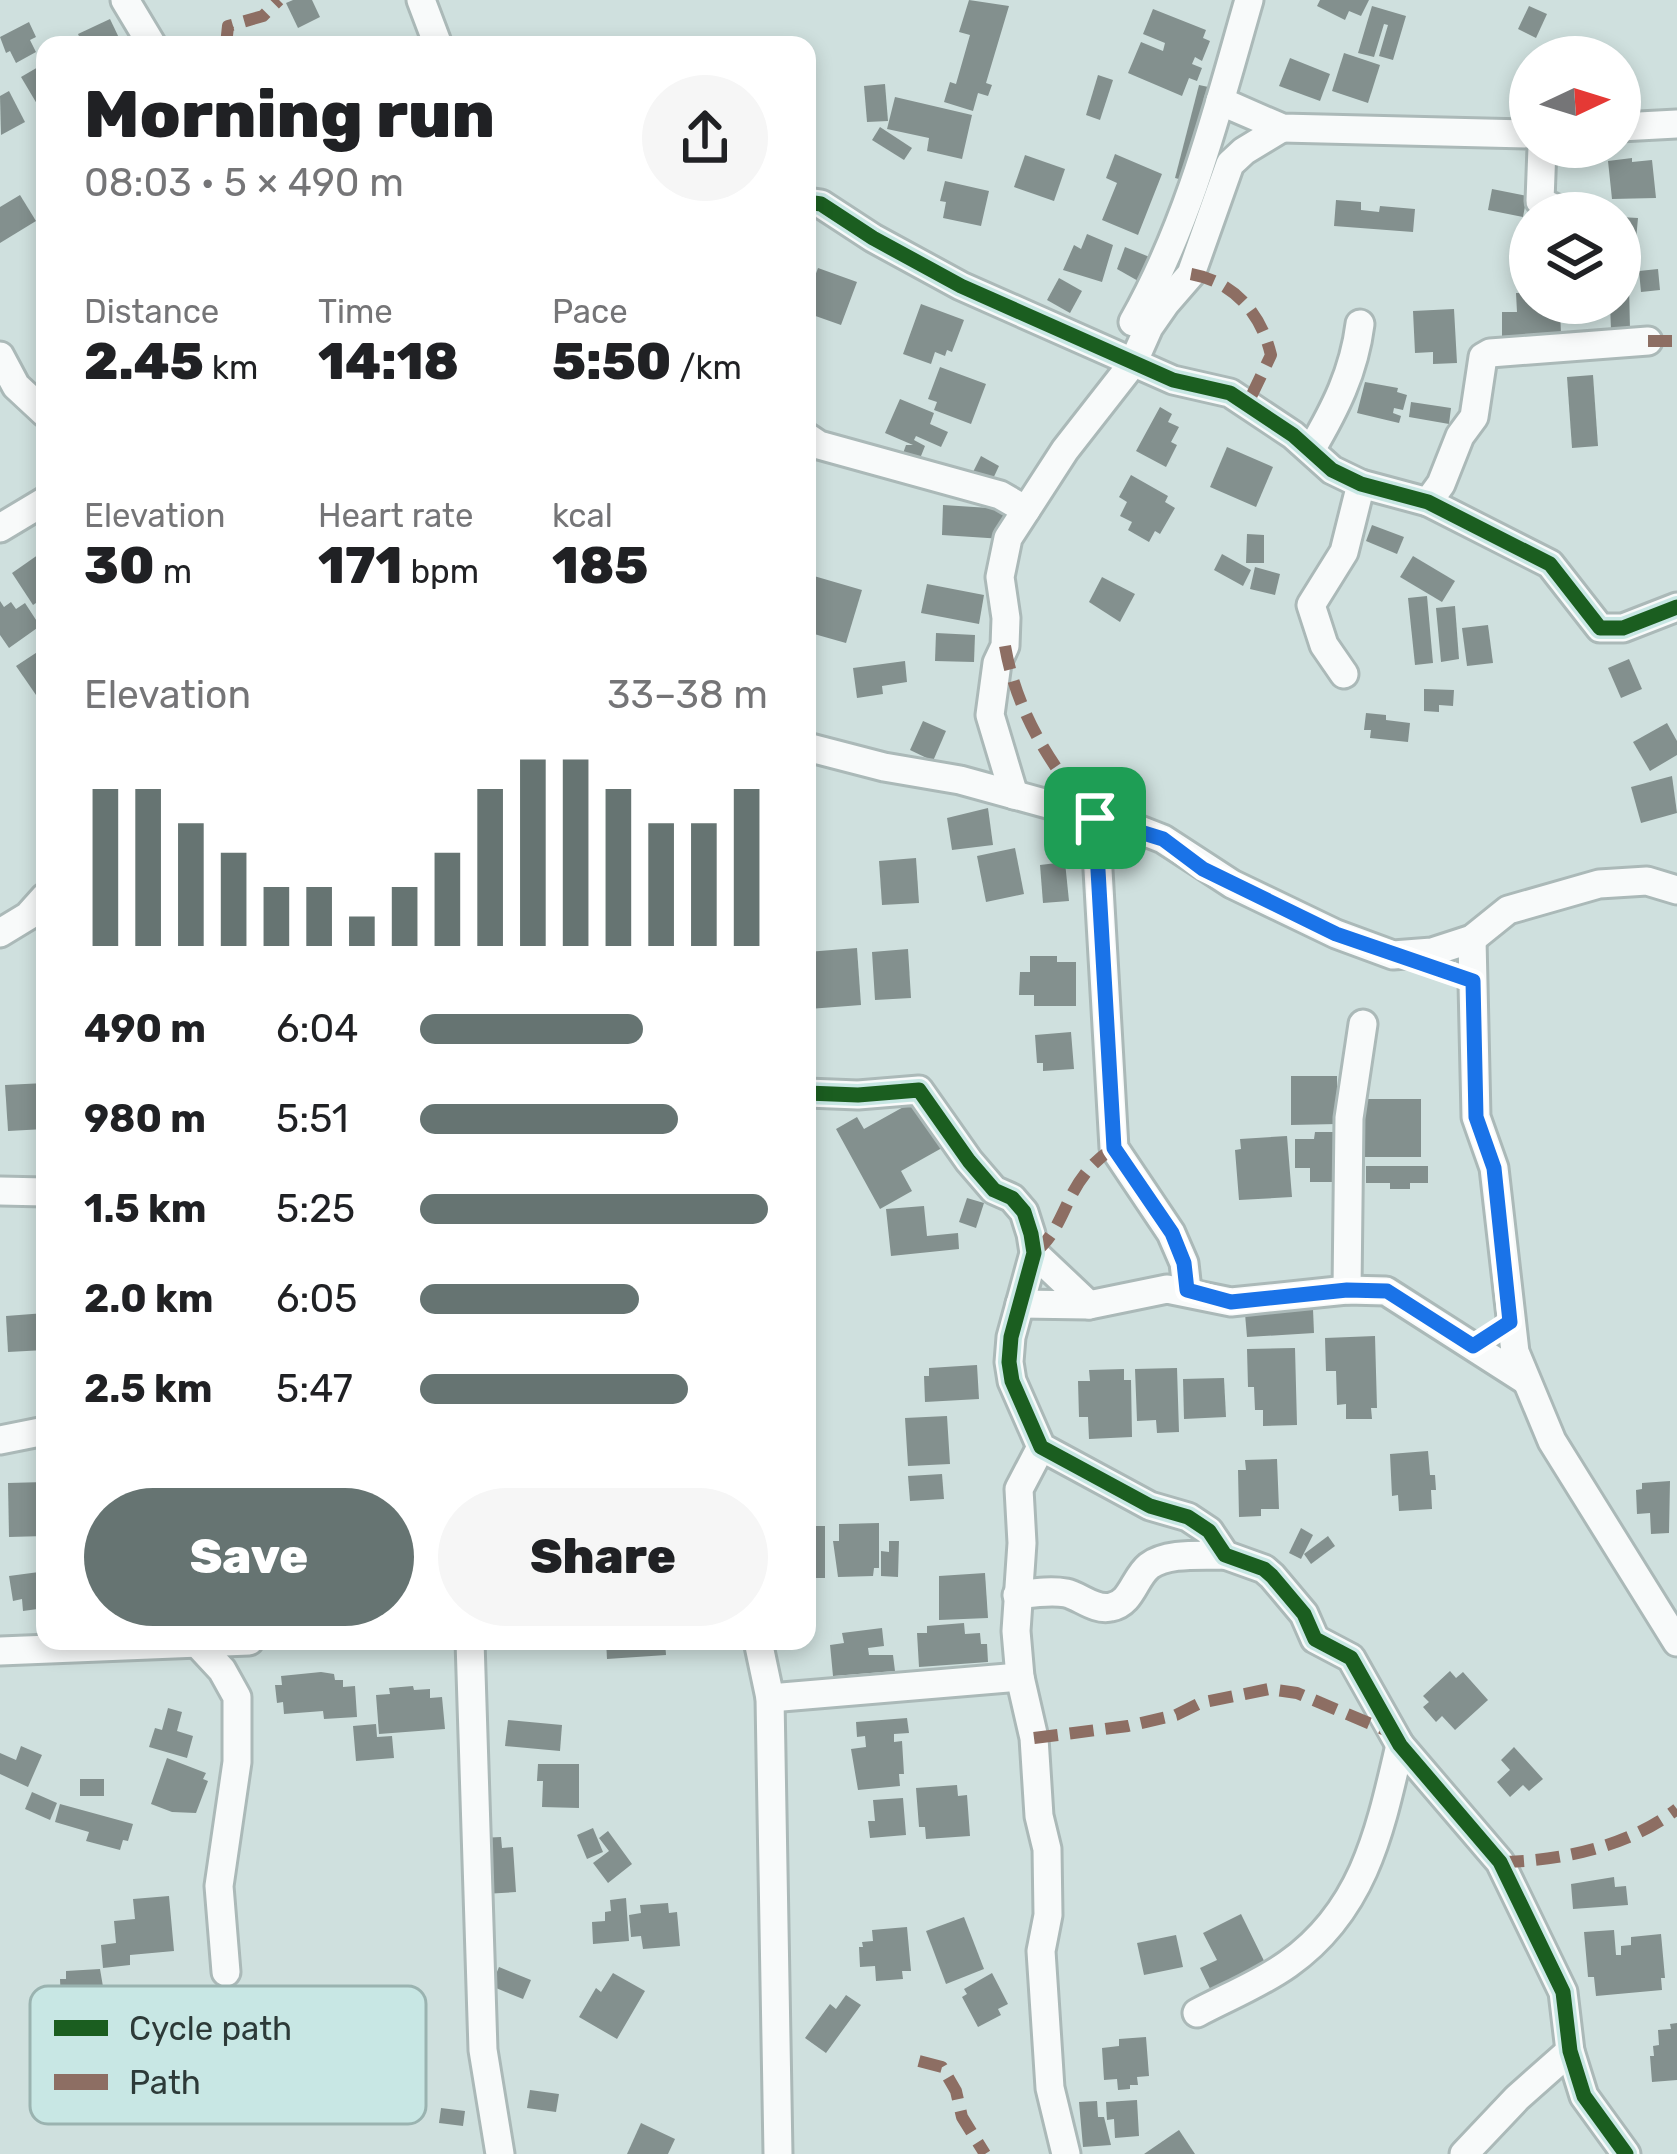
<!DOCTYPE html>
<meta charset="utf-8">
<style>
:root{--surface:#fff;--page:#f6f6f6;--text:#202124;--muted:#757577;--accent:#667472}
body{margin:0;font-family:Rubik,sans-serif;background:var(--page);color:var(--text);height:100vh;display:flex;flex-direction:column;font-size:45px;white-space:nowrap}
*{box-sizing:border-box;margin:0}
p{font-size:39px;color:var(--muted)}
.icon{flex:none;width:66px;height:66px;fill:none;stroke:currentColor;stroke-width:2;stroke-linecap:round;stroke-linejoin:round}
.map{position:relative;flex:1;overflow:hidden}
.panel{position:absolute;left:36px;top:36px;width:780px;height:1614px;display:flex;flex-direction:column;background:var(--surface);border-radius:24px;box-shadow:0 6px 18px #0003}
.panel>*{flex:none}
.needle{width:78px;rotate:86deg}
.fabs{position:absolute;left:1509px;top:36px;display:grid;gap:24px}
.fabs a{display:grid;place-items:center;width:132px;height:132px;border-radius:50%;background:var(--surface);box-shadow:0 6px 18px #0003;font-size:60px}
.pin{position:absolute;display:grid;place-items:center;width:102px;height:102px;color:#fff;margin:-51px;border-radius:24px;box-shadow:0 6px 18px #0006}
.round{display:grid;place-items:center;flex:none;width:126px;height:126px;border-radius:63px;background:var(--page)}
.head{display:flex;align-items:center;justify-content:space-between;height:204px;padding:0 48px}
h1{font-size:66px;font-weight:800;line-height:90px}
.stats{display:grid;grid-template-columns:repeat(3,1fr);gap:18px;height:204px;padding:12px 48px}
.stats div{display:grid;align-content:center}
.stats b{font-size:51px;font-weight:800}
.stats small{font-size:33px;font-weight:400}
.stats p{font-size:33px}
.chart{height:336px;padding:24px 48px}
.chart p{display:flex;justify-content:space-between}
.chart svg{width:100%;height:216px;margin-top:12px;stroke:var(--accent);stroke-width:6}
.button{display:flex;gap:24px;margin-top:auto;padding:24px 48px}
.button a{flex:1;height:138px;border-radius:72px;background:var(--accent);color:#fff;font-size:48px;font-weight:800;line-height:138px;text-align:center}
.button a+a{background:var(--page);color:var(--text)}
ul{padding:0 48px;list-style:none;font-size:39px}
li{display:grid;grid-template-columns:192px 144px 1fr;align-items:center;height:90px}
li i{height:30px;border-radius:15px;background:var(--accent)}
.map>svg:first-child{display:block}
</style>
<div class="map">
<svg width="1677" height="2154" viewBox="0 0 1677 2154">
<rect width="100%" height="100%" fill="#cfe0de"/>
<g fill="#83908e">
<path d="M293 0H312L320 17 298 28 286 3Z"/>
<path d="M969 0 1009 6 986 83 992 85 988 96 978 93 973 111 944 102 950 82 956 84 970 35 959 32Z"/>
<path d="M1320 0H1369L1361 16 1349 11 1345 20 1317 6Z"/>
<path d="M1372 6 1406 16 1393 60 1379 56 1388 25 1384 24 1374 57 1358 53Z"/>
<path d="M1529 6 1547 14 1536 38 1518 29Z"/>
<path d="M1153 9 1206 30 1203 38 1210 41 1202 61 1195 57 1192 64 1202 68 1197 81 1189 78 1182 96 1128 73 1141 42 1163 51 1165 43 1143 34Z"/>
<path d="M110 19 121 42 83 45 78 34Z"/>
<path d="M29 22 36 37 30 40 36 52 16 63 10 51 6 53 0 37Z"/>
<path d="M1344 53 1380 65 1368 103 1332 91Z"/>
<path d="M1290 58 1330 74 1320 101 1279 86Z"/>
<path d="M45 63V107L40 109 21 77Z"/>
<path d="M1098 75 1113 80 1100 120 1086 115Z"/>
<path d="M885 84 888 121 867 122 864 86Z"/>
<path d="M1199 85 1218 89 1194 183 1175 178Z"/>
<path d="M9 91 25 122 1 135 0 96Z"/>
<path d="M895 97 972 115 962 159 927 151 929 138 887 129Z"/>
<path d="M880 127 912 148 904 160 872 140Z"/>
<path d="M1115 154 1162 174 1138 235 1102 220 1117 183 1106 178Z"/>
<path d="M1025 155 1065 169 1054 201 1014 187Z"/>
<path d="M1632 158V162L1652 160 1656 198 1612 199 1608 161Z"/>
<path d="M945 181 989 191 981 226 943 218 946 202 940 201Z"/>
<path d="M1492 189 1527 196 1523 217 1488 210Z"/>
<path d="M20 195 36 221 0 243V207Z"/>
<path d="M1336 200 1361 202V210L1379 212 1380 206 1415 209 1413 232 1334 226Z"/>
<path d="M1620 217 1638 218 1636 240 1620 239Z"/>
<path d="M1087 234 1113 245 1102 282 1063 270 1074 245 1081 249Z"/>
<path d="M1125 247 1152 258 1147 286 1117 269Z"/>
<path d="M818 268 857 282 841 325 807 313V274L815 276Z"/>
<path d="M1658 269 1660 290 1641 292 1639 271Z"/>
<path d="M1059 278 1082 291 1070 313 1047 300Z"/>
<path d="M1629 283 1630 330H1611L1610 303H1620V284Z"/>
<path d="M1516 293H1530V303H1546V310H1560L1561 334 1502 336V312H1517Z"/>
<path d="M921 304 964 320 952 352 947 350 945 356 935 352 931 364 903 354Z"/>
<path d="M1454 309 1457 363 1433 364V352L1415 353 1413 311Z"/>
<path d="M940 367 986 384 971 424 934 410 937 402 928 399Z"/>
<path d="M1593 375 1598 446 1572 448 1567 377Z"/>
<path d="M1365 382 1398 388 1397 392 1407 395 1403 410 1394 408 1393 413 1401 416 1399 423 1357 413Z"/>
<path d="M900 399 934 413 930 424 948 432 941 447 916 436 914 440 925 446 917 466 901 459 906 445H913L885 433Z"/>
<path d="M1411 402 1451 408 1449 424 1409 417Z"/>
<path d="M1160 407 1172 414 1168 422 1179 427 1171 442 1177 445 1166 467 1136 451Z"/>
<path d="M1227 447 1273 467 1256 507 1210 487Z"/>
<path d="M981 456 999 466 991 483 972 474Z"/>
<path d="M1131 475 1168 496 1165 502 1175 508 1160 534 1155 531 1149 542 1128 530 1132 522 1120 516 1127 502 1119 497Z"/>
<path d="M943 505 1005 509 1003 539 942 535Z"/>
<path d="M1372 525 1404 537 1397 554 1366 541Z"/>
<path d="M1247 534 1264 535V563H1246Z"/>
<path d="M45 550V597L33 605 12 573Z"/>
<path d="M1222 554 1251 570 1243 586 1214 570Z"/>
<path d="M1413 556 1455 581 1442 602 1400 577Z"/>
<path d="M1255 567 1280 574 1275 595 1250 589Z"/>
<path d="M807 574 862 590 846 643 807 632Z"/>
<path d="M1102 577 1135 594 1120 622 1089 602Z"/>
<path d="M927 584 984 595 979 624 921 613Z"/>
<path d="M1427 596 1433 663 1415 665 1408 598Z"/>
<path d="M0 601 4 607 11 602 16 609 25 603 40 626 9 648 0 635Z"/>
<path d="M1455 606 1459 659 1441 662 1436 608Z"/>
<path d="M1488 625 1493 663 1467 666 1462 628Z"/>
<path d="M936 633 975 635 974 662 935 661Z"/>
<path d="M45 647V708L16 666Z"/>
<path d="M1629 659 1642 689 1621 698 1608 668Z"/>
<path d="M905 661 907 682 882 686 883 694 857 698 853 668Z"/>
<path d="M1424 689 1454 690 1453 706 1439 705V712L1424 711Z"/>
<path d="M1366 713 1386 715V720L1410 723 1408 742 1370 738 1371 730H1364Z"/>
<path d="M923 721 946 731 933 761 910 750Z"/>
<path d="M1667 723 1677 741V755L1650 771 1633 742Z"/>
<path d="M1672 776 1677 813 1641 823 1631 787Z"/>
<path d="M988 808 993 845 952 850 947 818Z"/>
<path d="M1015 848 1024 894 986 902 977 856Z"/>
<path d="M916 858 919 903 882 905 879 861Z"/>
<path d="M1065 862 1069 901 1043 903 1040 865Z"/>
<path d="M857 948 861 1005 809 1009 807 952Z"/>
<path d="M908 949 911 998 875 1000 872 952Z"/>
<path d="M1030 956H1057V962H1076V1006H1034V995H1019L1020 972H1030Z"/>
<path d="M1071 1032 1074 1069 1043 1071V1063H1037L1035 1035Z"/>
<path d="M1291 1076H1337V1086H1344V1099H1337V1124L1291 1125Z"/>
<path d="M45 1083V1129L8 1131 5 1085Z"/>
<path d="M923 1096 949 1144 901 1171 912 1191 880 1209 836 1129 857 1117 864 1129Z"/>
<path d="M1364 1099H1421V1157H1355V1117H1364Z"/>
<path d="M1315 1132H1342V1182H1310V1168H1295V1139H1314Z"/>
<path d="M1287 1136 1292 1197 1239 1200 1235 1150 1241 1149 1240 1139Z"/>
<path d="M1366 1166H1428V1183H1410V1189H1390V1183H1366Z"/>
<path d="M967 1198 984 1203 976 1228 959 1222Z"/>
<path d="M924 1206 927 1236 958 1233 959 1249 891 1256 886 1209Z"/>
<path d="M1313 1309 1314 1333 1247 1337 1245 1314Z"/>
<path d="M45 1313V1350L8 1352 6 1316Z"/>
<path d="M1375 1336 1377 1408H1371L1372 1419H1346V1404L1337 1405 1336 1371H1326L1325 1338Z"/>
<path d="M1295 1348 1297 1425 1263 1426V1410H1255L1254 1387H1248L1247 1349Z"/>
<path d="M977 1365 979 1399 925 1402 924 1376H929V1368Z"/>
<path d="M1177 1368 1179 1432 1157 1433 1156 1420 1137 1421 1135 1369Z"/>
<path d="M1124 1369V1380H1131L1132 1437 1089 1439 1088 1417H1079L1078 1381H1090L1089 1370Z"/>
<path d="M1224 1378 1226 1417 1184 1419 1183 1379Z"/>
<path d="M947 1416 950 1464 908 1466 905 1418Z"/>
<path d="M1428 1451 1430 1475H1435L1436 1490H1431L1432 1509 1399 1511 1398 1495 1392 1496 1390 1454Z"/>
<path d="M1277 1459 1279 1509H1261V1516L1239 1517 1238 1470H1246L1245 1460Z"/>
<path d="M942 1474 944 1499 910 1501 908 1476Z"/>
<path d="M1670 1481 1669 1533 1651 1534 1650 1513 1637 1514 1636 1490 1642 1489V1483Z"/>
<path d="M45 1482V1536L9 1537 8 1483Z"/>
<path d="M879 1523V1568H874L873 1576 838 1577 833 1541H839V1524Z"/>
<path d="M808 1526H825V1578H807Z"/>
<path d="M1301 1528 1313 1535 1301 1559 1289 1553Z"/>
<path d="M1328 1536 1335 1546 1311 1564 1304 1554Z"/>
<path d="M889 1541H899L898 1577 881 1576V1551L889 1552Z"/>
<path d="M45 1567V1608L23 1611 22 1599 13 1601 9 1576 39 1572V1568Z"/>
<path d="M985 1573 988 1618 939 1620V1576Z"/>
<path d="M964 1623 965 1634 980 1633 981 1644H987L988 1662 919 1667 917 1633H927V1626Z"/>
<path d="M882 1628 884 1646 868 1648 869 1655H893L895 1671 833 1676 830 1645 844 1643 842 1633Z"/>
<path d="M606 1641H665L666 1655 607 1659Z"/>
<path d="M1450 1671 1456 1678 1463 1672 1488 1700 1455 1730 1442 1716 1436 1722 1423 1707 1429 1702 1423 1696Z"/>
<path d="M321 1672 334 1674 335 1680H343V1687L355 1686 357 1717 324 1719 323 1711 284 1714 283 1702 277 1703 275 1685H282L281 1676Z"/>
<path d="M413 1686 414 1690 430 1689V1698L442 1697 445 1729 379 1734 376 1695 390 1694 389 1688Z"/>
<path d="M168 1708 182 1712 177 1731 193 1736 187 1758 149 1747 155 1728 162 1730Z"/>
<path d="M907 1718 909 1733 894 1734V1742L902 1741 904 1774H899L900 1786 858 1790 851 1749 866 1747 865 1736 857 1737 856 1722Z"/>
<path d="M508 1720 562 1725 560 1751 505 1746Z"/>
<path d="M376 1724 377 1737 392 1736 394 1758 356 1761 353 1726Z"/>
<path d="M21 1746 42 1755 28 1787 0 1774V1753L16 1760Z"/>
<path d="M1514 1747 1543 1779 1529 1791 1523 1785 1510 1797 1497 1782 1510 1770 1501 1760Z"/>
<path d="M167 1758 206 1773 203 1779 208 1781 196 1813 172 1812 151 1804Z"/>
<path d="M538 1764H579V1808L542 1807 543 1781H537Z"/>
<rect x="80" y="1779" width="24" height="17"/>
<path d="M957 1785 958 1796 967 1795 970 1836 926 1839 925 1827H919L916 1788Z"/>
<path d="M32 1792 57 1803 50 1820 25 1809Z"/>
<path d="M903 1798 906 1835 870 1838 868 1821H875L873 1800Z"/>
<path d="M60 1804 133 1824 128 1841 123 1840 120 1850 86 1841 89 1832 55 1822Z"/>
<path d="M593 1828 603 1852 587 1859 577 1835Z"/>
<path d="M608 1831 632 1864 608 1883 593 1863 609 1851 599 1838Z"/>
<path d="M501 1837 502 1848 513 1847 516 1892 484 1894 480 1838Z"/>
<path d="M1614 1877 1615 1887 1626 1886 1628 1905 1573 1909 1571 1884Z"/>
<path d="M169 1896 174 1951 130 1955V1965L103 1968 101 1945 116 1943 114 1921 135 1919 133 1899Z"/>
<path d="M626 1898 629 1941 593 1944 592 1922 605 1921V1912L611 1911 610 1900Z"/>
<path d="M668 1903 669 1913 677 1912 680 1946 643 1949 641 1936 631 1937 629 1915 641 1913 640 1905Z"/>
<path d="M1241 1914 1270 1973 1216 2001 1200 1968 1217 1960 1203 1933Z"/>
<path d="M964 1917 984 1969 946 1984 926 1931Z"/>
<path d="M907 1927 911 1971H902L903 1979 876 1981 875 1966 860 1967 859 1947H863L862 1942 873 1941 872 1930Z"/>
<path d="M1614 1930 1616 1955H1621V1946L1631 1945V1937L1661 1934 1665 1978H1661L1662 1990 1596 1996 1594 1977H1588L1584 1932Z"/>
<path d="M1176 1935 1183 1967 1144 1975 1137 1943Z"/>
<path d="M499 1967 531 1980 523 1999 491 1986Z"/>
<path d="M100 1969 107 2010 67 2012V2004H61L60 1979H66V1971Z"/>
<path d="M613 1973 645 1991 617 2039 579 2017 596 1988 601 1992Z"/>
<path d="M992 1973 1008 2004 998 2009 1001 2015 978 2027 962 1997 967 1994 964 1989Z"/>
<path d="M846 1995 861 2005 826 2053 805 2038 830 2004 836 2009Z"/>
<path d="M1677 2023V2080L1652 2082 1650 2056H1654L1653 2046 1659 2045 1658 2030 1671 2029 1670 2024Z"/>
<path d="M1146 2037 1149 2076 1137 2077 1138 2085H1130V2089L1118 2090 1117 2079 1104 2080 1102 2048 1119 2046V2039Z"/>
<path d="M530 2090 559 2094 556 2112 527 2108Z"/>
<path d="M1137 2100 1139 2136 1115 2138 1114 2119 1107 2120 1106 2102Z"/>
<path d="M1097 2101 1098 2117H1104L1111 2145 1083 2147 1079 2102Z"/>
<path d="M441 2108 465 2111 463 2126 439 2123Z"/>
<path d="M641 2123 675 2139 668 2154H627Z"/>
<path d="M1179 2130 1195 2154H1144Z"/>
</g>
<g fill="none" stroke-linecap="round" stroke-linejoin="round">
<defs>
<g id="minor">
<path d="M125 0 152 45"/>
<path d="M421 0 438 45"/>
<path d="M1220 101 1282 128 1530 134"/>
<path d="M1620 127 1677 124"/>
<path d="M1542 147 1540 201 1564 213"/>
<path d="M807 202 821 204 873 238 961 286 1173 380 1230 393 1293 435 1332 470 1361 484 1428 502 1550 564 1600 628H1623L1677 607"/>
<path d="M1133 322C1190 221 1217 111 1249 0"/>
<path d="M0 356 16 386 45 413"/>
<path d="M807 437 819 445 1000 495 1026 510"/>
<path d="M1311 450C1335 409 1354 372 1360 324"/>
<path d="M1428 502 1441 484 1460 436 1474 417 1483 357 1490 353 1648 341"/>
<path d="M0 528 45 501"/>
<path d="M1344 674 1324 645 1311 605 1344 552 1361 484"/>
<path d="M807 747 884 767 960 780 1135 828 1163 839 1232 884 1336 934 1393 955 1432 952 1472 939 1508 910 1599 884 1647 881 1677 890"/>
<path d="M1014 795 990 715 997 663 1005 646 1006 618 1000 577 1008 538 1065 450 1133 363 1149 327 1165 304 1191 274 1230 164 1244 151 1282 128"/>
<path d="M1095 818 1114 1148 1171 1233 1184 1263 1187 1290"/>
<path d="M0 933 28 916 45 897"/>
<path d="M1472 939 1476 1117 1494 1168 1515 1352 1552 1441 1677 1642"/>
<path d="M807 1093 858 1095 919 1090 969 1161 994 1190 1012 1198 1024 1212 1031 1234 1034 1253 1011 1337 1009 1362 1012 1381 1041 1447 1150 1506 1188 1517 1209 1531 1225 1555 1264 1569 1272 1576 1304 1614 1315 1639 1351 1658 1400 1745 1500 1862 1563 1992 1570 2051 1584 2096 1626 2154"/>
<path d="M0 1191 45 1192"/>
<path d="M1034 1253 1089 1305"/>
<path d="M1347 1290 1349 1118 1363 1024"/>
<path d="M1020 1304 1089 1305 1167 1289 1231 1302 1347 1290 1386 1291 1525 1380"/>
<path d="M0 1440 45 1431"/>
<path d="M1041 1447 1019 1489 1022 1543 1016 1631 1020 1677 1034 1738 1039 1816 1047 1849 1048 1915 1041 1951 1050 2088 1066 2154"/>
<path d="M1017 1595C1033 1593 1050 1590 1066 1593 1080 1596 1095 1611 1111 1607 1132 1603 1134 1578 1149 1566 1168 1552 1202 1556 1225 1555"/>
<path d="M470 1641 483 2050 500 2154"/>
<path d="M758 1641 770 1698 778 2154"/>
<path d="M196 1642 222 1670 237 1697V1762L219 1886 226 1972"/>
<path d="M0 1651 249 1641"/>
<path d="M770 1698 1020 1677"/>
<path d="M1197 2013C1227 1997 1260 1984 1288 1964 1364 1910 1380 1831 1400 1745"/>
<path d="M1464 2154 1517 2098 1570 2051"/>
</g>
</defs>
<use href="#minor" stroke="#abb9b8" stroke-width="33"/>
<use href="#minor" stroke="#f8fafa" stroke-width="27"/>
<g stroke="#8d6e63" stroke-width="12" stroke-dasharray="24 12" stroke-linecap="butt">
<path d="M226 45 228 26 263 16 279 0"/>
<path d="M1191 274C1234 282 1261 313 1271 355L1248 403"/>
<path d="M1648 341H1677"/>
<path d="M1005 646C1017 714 1051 766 1095 818"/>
<path d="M1034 1253C1070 1225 1062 1181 1114 1148"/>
<path d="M1034 1738 1128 1726 1176 1715 1200 1703 1269 1689 1297 1693 1390 1732"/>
<path d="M1500 1862C1560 1861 1628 1847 1677 1809"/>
<path d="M919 2061 942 2067 956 2091 962 2117 985 2154"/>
</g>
<defs>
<g id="cycleway">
<path d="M807 202 821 204 873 238 961 286 1173 380 1230 393 1293 435 1332 470 1361 484 1428 502 1550 564 1600 628H1623L1677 607"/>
<path d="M807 1093 858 1095 919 1090 969 1161 994 1190 1012 1198 1024 1212 1031 1234 1034 1253 1011 1337 1009 1362 1012 1381 1041 1447 1150 1506 1188 1517 1209 1531 1225 1555 1264 1569 1272 1576 1304 1614 1315 1639 1351 1658 1400 1745 1500 1862 1563 1992 1570 2051 1584 2096 1626 2154"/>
</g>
</defs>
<use href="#cycleway" stroke="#c8e7e4" stroke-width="22"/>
<use href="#cycleway" stroke="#1b5e20" stroke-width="15"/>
</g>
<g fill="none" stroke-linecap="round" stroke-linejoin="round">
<defs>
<path id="route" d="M1095 818 1163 839 1203 869 1336 934 1473 981 1476 1117 1494 1168 1510 1322 1473 1346 1387 1291 1347 1290 1231 1302 1187 1290 1184 1263 1172 1233 1114 1148Z"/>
</defs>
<use href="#route" stroke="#fff" stroke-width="24"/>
<use href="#route" stroke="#1a73e8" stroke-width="15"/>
</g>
<rect x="30" y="1986" width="396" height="138" rx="18" fill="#c8e7e4" stroke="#9ab3b0" stroke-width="3"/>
<rect x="54" y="2020" width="54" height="16" fill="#1b5e20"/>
<rect x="54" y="2074" width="54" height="16" fill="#8d6e63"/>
<g font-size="33" fill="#2d3a38">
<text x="129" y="2040">Cycle path</text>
<text x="129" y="2094">Path</text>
</g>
</svg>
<div class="fabs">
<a><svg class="needle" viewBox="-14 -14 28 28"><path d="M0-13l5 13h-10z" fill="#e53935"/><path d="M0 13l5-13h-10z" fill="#757577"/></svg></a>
<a><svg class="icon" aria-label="layers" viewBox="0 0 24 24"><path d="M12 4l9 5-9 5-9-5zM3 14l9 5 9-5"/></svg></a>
</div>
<div class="pin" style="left:1095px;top:818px;background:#1e9e55"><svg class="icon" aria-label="arrive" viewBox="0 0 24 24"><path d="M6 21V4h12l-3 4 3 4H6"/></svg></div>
<section class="panel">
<div class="head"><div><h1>Morning run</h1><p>08:03 · 5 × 490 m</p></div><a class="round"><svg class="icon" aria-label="share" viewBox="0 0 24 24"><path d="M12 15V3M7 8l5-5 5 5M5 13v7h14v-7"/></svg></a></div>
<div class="stats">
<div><p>Distance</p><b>2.45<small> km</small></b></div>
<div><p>Time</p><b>14:18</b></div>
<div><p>Pace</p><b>5:50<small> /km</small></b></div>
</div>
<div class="stats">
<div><p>Elevation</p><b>30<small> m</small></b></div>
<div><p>Heart rate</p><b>171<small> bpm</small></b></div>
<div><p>kcal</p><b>185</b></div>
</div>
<div class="chart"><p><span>Elevation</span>33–38 m</p>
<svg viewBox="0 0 160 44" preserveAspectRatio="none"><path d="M5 44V12M15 44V12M25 44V19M35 44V25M45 44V32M55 44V32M65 44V38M75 44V32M85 44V25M95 44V12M105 44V6M115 44V6M125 44V12M135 44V19M145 44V19M155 44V12"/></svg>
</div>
<ul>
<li><b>490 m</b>6:04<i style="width:64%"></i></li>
<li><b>980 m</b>5:51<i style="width:74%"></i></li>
<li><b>1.5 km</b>5:25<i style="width:100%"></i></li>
<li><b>2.0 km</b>6:05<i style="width:63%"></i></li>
<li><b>2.5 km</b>5:47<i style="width:77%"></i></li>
</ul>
<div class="button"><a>Save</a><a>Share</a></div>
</section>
</div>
